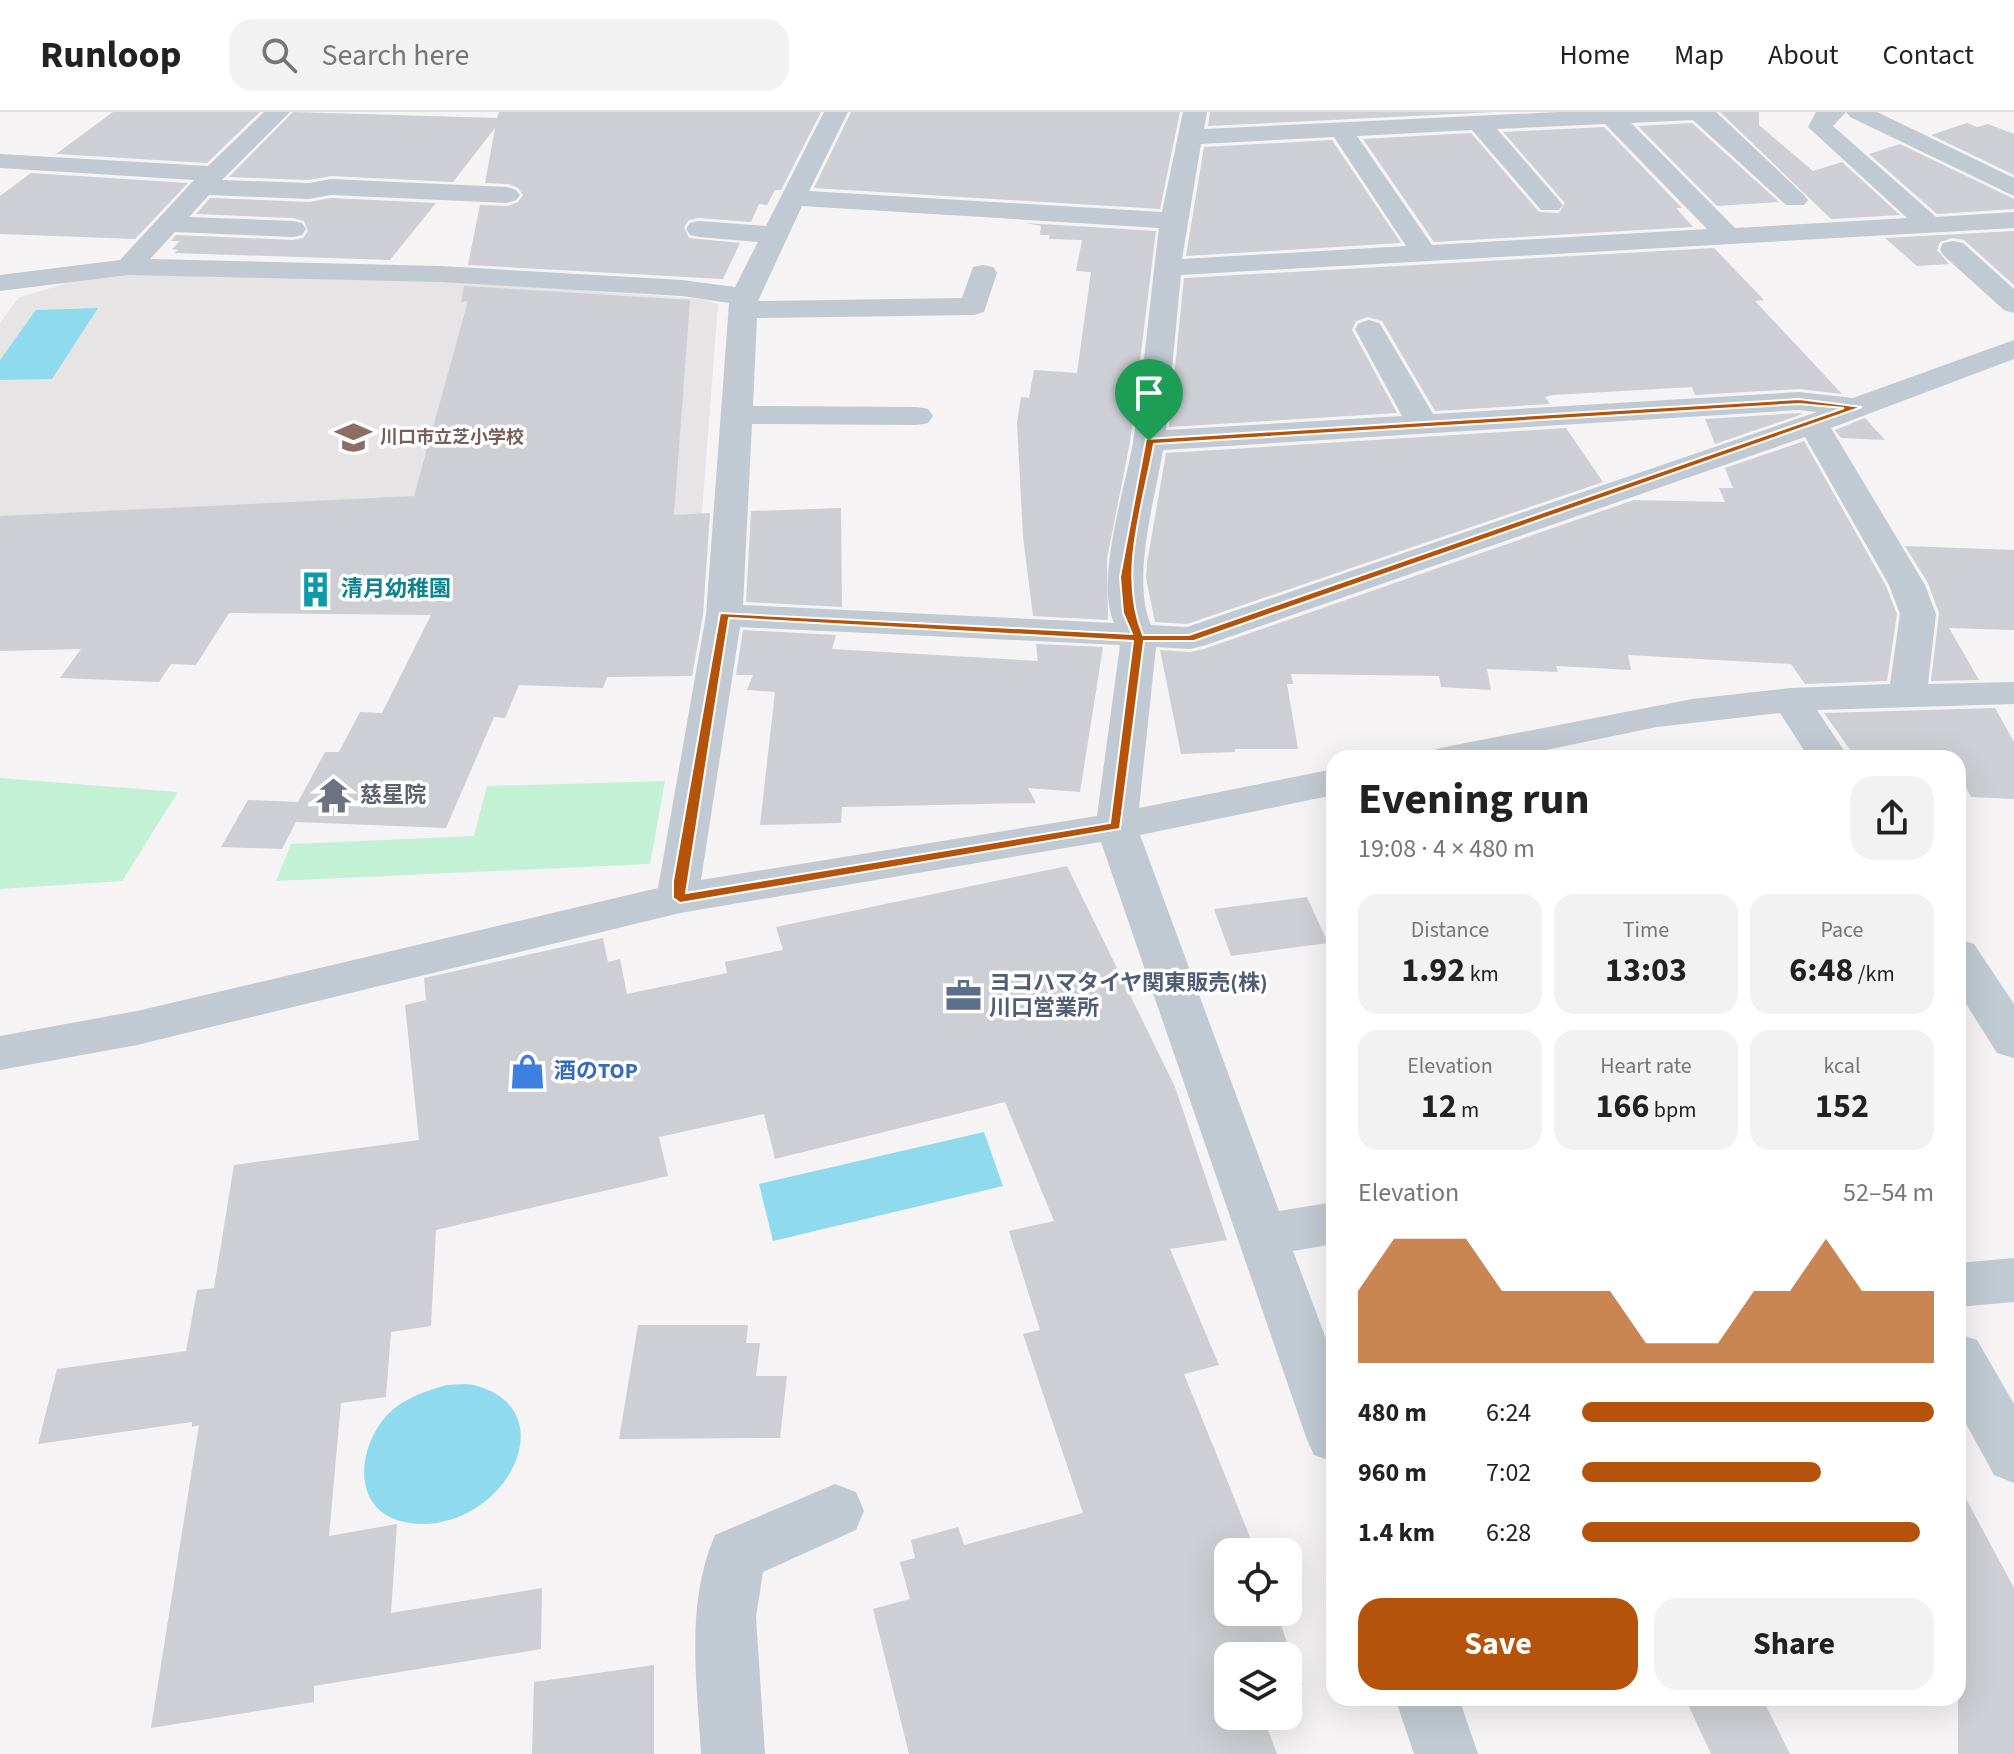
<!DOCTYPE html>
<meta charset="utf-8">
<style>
:root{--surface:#fff;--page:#f2f2f2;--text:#222;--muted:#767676;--line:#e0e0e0;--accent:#b45309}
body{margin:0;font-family:"Source Sans 3","Noto Sans JP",sans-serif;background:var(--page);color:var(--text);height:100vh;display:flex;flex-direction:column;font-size:30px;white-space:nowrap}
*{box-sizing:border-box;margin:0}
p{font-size:26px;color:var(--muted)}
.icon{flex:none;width:44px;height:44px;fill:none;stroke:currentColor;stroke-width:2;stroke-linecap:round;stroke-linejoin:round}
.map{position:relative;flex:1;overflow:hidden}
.details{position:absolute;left:1326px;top:638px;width:640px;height:956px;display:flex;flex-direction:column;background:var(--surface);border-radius:24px;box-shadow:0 8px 32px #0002}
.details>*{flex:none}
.tools{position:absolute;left:1214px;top:1426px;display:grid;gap:16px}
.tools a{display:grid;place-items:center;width:88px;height:88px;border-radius:16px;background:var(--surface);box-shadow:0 8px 32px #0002;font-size:40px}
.pin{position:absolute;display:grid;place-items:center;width:68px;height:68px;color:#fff;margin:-82px -34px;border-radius:50% 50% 50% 0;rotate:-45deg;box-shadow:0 0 8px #0007}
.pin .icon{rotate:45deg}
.round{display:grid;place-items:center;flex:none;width:84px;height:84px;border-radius:24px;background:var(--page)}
.overview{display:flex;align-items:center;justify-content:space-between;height:136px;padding:0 32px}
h1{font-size:44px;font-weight:700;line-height:60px}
.metrics{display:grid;grid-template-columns:repeat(3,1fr);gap:12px;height:136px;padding:8px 32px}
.metrics div{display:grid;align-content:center;border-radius:20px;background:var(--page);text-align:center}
.metrics b{font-size:34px;font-weight:700}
.metrics small{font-size:22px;font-weight:400}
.metrics p{font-size:22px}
.chart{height:224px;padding:16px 32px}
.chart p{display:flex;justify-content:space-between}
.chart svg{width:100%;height:144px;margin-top:8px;fill:var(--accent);opacity:.7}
.action{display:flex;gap:16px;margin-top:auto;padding:16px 32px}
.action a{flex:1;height:92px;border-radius:24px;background:var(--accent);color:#fff;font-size:32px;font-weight:700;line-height:92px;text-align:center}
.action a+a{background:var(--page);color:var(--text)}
ul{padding:0 32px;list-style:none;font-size:26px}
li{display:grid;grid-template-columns:128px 96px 1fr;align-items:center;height:60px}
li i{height:20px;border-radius:10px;background:var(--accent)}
header{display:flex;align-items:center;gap:48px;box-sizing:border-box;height:112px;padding:0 40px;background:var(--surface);border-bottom:2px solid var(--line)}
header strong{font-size:38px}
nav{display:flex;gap:44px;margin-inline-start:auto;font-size:28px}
.search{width:560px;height:72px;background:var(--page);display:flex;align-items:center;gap:20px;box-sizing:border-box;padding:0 28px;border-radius:24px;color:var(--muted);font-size:30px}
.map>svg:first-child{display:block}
</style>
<header>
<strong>Runloop</strong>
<div class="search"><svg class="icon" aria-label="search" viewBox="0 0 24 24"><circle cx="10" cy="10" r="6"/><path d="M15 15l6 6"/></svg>Search here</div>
<nav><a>Home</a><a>Map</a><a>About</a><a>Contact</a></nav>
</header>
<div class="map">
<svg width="2014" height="1642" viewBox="0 0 2014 1642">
<rect width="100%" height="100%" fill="#f5f3f3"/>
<path fill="#e6e4e5" d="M130 159 432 167 701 187 718 192 699 439 0 479V211L18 186 70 170Z"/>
<g fill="#c3f1d5">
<path d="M0 666 178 680 122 769 0 777Z"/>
<path d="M665 669 650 752 276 769 291 732 474 724 487 674Z"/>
</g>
<g fill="#90daee">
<path d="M98 196 52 267 0 268V248L36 198Z"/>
<path d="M984 1020 1003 1074 773 1129 759 1072Z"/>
<path d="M447 1273C457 1273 468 1271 477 1274 569 1300 501 1424 409 1411 350 1402 356 1336 388 1302 404 1286 426 1279 447 1273Z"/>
</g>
<g fill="#cdcfd5">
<path d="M113 0H260L207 51 56 42Z"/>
<path d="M293 0 497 6 499 0H821L781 78H775L767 93 759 92 751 110 699 106 689 108 684 115 689 126 740 131 723 167 468 153 480 93 508 94 518 90 523 83 518 76 508 72 485 71 495 16 453 70 331 64 309 68 229 65Z"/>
<path d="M851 0H1180L1160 97 814 76Z"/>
<path d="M1210 0H1495L1208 14Z"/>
<path d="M1720 0H1759V13L1813 59 1842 50 1900 103 1831 107Z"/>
<path d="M1692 11 1779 90 1717 94 1638 14Z"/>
<path d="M1967 11 1977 15 1988 12 2014 22V63L1931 23Z"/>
<path d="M1604 15 1682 96H1676L1693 115 1434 130 1363 27 1471 21 1539 100 1559 101 1565 91 1503 20Z"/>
<path d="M1332 28 1401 131 1186 144 1204 35Z"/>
<path d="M1900 32 2014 87V97L1937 102 1869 42Z"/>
<path d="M31 61 188 71 135 127 0 122V84Z"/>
<path d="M210 86 309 90 331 86 436 91 390 148 174 141 178 138 172 137 180 129H171L176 123 293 128 303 126 308 119 304 109 293 106 196 102Z"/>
<path d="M1025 111 1156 119 1130 330 1107 447 1108 508 1033 504 1023 425 1017 311 1021 285 1029 286 1034 258 1077 261 1091 160 1076 159 1082 128 1049 127 1050 123H1040L1041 114Z"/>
<path d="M2014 119V173L1964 128 1952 126 1940 130 1937 138 1949 152 1917 154 1885 126Z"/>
<path d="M1714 136 1764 188 1755 189 1842 282 1799 277 1695 283 1692 275 1553 283 1545 285 1550 292 1435 299 1382 209 1368 205 1356 209 1352 218 1397 301 1169 315 1184 166Z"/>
<path d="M464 174 690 188 674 403 710 401 703 503 692 564 607 565 603 576 519 573 505 606 494 605 446 716 296 710 282 737 221 735 248 688 298 690 325 640H339L360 600 382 601 431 503 229 501 196 553 171 552 159 570 60 566 81 537 0 539V404L414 384 468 189 461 190Z"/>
<path d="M1803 302 1715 332 1705 307 1799 301Z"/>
<path d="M1865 306 1885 328 1841 326 1835 318Z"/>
<path d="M1566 316 1603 370 1187 512 1155 510 1146 466 1147 451 1166 341Z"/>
<path d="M1804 329 1886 474 1897 502 1887 569 1805 572 1791 552 1628 543 1631 558 1556 554 1558 560 1487 557 1491 578 1441 575 1439 564 1291 562 1293 572H1287L1298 637H1235V640L1181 642 1160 538 1190 540 1204 537 1634 388 1725 390 1719 376H1733L1725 356Z"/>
<path d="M841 396 842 495 746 490 751 399Z"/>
<path d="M1905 434 2014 438V518L1949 516 1979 568 1931 569 1939 501 1928 471Z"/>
<path d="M743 518 836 523 832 537 1038 549 1036 532 1103 535 1080 680 1028 676 1036 691 842 695 841 711 760 713 775 580 747 578 753 563H736Z"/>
<path d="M1995 596 2014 630V687L1971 685 1958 660V646H1856L1824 601Z"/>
<path d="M1067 754 1175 975 1227 1128 1170 1137 1219 1253 1184 1262 1256 1440H1228V1500H1276L1303 1573 1288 1577V1544H1228V1604H1263L1277 1642H909L873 1497 910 1487 900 1450 915 1446 911 1428 958 1415 964 1433 1083 1401 1023 1222 1040 1218 1009 1119 1054 1109 1005 990 775 1047 764 1002 659 1025 668 1064 436 1118 431 1214 391 1220 386 1285 341 1291 329 1424 397 1412 391 1501 542 1476 541 1537 314 1574V1590L151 1616 199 1313 192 1315V1310L38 1332 57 1257 186 1239 197 1178 214 1176 234 1053 419 1028 405 893 426 888 424 866 603 826 608 850 620 847 627 882 727 861 725 850 783 838 776 815Z"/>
<path d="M1307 785 1328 831 1231 844 1214 797Z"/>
<path d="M638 1213H748L746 1231H760L756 1264H787L780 1326 619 1327Z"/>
<path d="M1958 1372 2014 1476V1642H1958Z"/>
<path d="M654 1553V1642H532L534 1570Z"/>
<path d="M1685 1586H1762L1790 1642H1711Z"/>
</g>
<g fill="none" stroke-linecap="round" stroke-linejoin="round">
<g fill="#c1cad2" fill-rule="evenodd">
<path d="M264 0H290L222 68 309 71 331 67 507 75 516 78 520 83 516 88 507 91 331 83 309 87 209 83 189 105 293 109 302 111 306 117 302 123 293 125 175 120 150 147 440 154 682 168 735 175 758 130 699 125 690 123 686 117 690 111 699 109 766 114 824 0H848L809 79 1162 100 1183 0H1207L1204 17 1558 0H1716L1804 83 1808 88 1804 93H1786L1693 8 1631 11 1735 116 1907 106 1808 15 1816 0H1877L2014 66V84L1850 5 1846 0 1833 14 1936 105 2014 100V116L1181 163 1166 318 1402 304 1355 217 1359 211 1369 208 1379 211 1383 217 1433 302 1799 280 1853 286 2014 228V247L1831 316 1925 473 1936 502 1928 572 2014 570V592L1817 598 1849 646H1809L1780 601 1657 615 1507 646H1430L1436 637 1450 634 1692 587 1791 576 1890 572 1900 502 1889 473 1805 325 1203 534 1190 537 1156 535 1139 696 1334 657V683L1140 723 1279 1099 1334 1090V1132L1293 1139 1334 1248V1350L1314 1343 1306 1325 1101 730 680 801 137 933 0 958V924L137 899 658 776 706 503 729 191 682 184 440 170 128 163 0 179V163L120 148 194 68 0 56V42L208 54ZM1605 12 1707 117 1432 133 1357 24 1472 18 1541 98H1559L1563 93 1497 17ZM1334 25 1406 134 1182 147 1201 32ZM802 94 1159 116C1150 187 1144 259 1133 330 1125 378 1095 467 1114 511L743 493 752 312 917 313 928 311 933 304 928 297 917 295 753 294 757 206 974 203 984 200 997 161 993 155 983 153 973 155 962 186 758 189ZM1799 298 1817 300 1187 515 1151 513C1131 467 1155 387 1163 338ZM740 515 1120 533 1097 704 701 768Z"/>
<path d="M1953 129 1963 131 2014 177V201L2004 198 1943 143 1940 137 1943 131Z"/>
<path d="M1958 827 1974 832 2014 892V946L1997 941 1958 879Z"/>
<path d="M2014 1146V1190L1958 1195V1151Z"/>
<path d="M1958 1222 1977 1228 2014 1292V1371L1994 1363 1958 1297Z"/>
<path d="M835 1372 856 1380 864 1399 856 1418 763 1460 756 1505 765 1642H701C697 1569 685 1492 715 1423Z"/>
<path d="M1395 1586H1459L1478 1642H1414Z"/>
</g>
</g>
<path fill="#b45309" stroke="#fff" stroke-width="2" fill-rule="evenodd" d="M1799 287 1862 295 1194 529H1144L1120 717 680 791 673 786V769L720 501 1132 522 1123 501 1120 465 1146 327ZM1799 292 1844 296 1189 523H1143C1118 463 1143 393 1154 332ZM729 506 1133 529 1110 711 686 781Z"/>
<defs>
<symbol id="school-bare" viewBox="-9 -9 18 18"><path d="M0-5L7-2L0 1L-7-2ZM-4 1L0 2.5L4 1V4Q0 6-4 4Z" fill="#8d6e63" stroke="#fff" stroke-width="2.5" paint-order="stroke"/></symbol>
<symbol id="building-bare" viewBox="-9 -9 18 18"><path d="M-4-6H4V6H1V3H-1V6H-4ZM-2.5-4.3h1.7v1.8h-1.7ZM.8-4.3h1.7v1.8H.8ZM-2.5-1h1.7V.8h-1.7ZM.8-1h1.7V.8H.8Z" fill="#0f9aa8" stroke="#fff" stroke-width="2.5" paint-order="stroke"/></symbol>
<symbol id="temple-bare" viewBox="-9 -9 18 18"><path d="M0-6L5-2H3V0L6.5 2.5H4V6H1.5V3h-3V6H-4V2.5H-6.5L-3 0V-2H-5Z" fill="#6b7280" stroke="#fff" stroke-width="2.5" paint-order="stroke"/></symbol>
<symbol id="office-bare" viewBox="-9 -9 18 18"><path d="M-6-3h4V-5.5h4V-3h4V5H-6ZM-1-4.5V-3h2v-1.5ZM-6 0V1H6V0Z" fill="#5c6f8a" stroke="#fff" stroke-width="2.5" paint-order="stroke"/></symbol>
<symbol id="shop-bare" viewBox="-9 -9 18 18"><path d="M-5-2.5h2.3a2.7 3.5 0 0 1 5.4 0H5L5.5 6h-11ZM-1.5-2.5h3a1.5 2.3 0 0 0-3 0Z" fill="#3f7fe0" stroke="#fff" stroke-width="2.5" paint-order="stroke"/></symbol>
</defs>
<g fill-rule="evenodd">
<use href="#school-bare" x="328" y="300" width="51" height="51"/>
<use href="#building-bare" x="290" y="452" width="51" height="51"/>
<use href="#temple-bare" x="308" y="658" width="51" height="51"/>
<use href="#office-bare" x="938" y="858" width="51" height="51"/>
<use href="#shop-bare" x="502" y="934" width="51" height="51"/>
</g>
<g text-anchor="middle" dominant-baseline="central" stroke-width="7" stroke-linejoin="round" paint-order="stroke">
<g font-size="18" font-weight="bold" fill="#785e54" stroke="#fff" text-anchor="start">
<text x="380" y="325">川口市立芝小学校</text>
</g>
<g font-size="22" font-weight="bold" fill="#0d838f" stroke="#fff" text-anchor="start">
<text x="341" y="477">清月幼稚園</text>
</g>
<g font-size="22" font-weight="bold" fill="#5b616d" stroke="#fff" text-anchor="start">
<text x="360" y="683">慈星院</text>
</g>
<g font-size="22" font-weight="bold" fill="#4e5e75" stroke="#fff" text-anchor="start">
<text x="989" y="871">ヨコハマタイヤ関東販売(株)<tspan x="989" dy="25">川口営業所</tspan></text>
</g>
<g font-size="22" font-weight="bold" fill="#366cbe" stroke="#fff" text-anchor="start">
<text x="554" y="959">酒のTOP</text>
</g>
</g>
</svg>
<div class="tools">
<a><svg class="icon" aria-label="locate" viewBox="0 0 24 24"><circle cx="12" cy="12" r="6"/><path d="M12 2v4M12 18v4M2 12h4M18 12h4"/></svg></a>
<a><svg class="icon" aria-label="layers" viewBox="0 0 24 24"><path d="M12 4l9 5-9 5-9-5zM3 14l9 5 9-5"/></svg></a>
</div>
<div class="pin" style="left:1149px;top:329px;background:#1e9e55"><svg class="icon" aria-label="arrive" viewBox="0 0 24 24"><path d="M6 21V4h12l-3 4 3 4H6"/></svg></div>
<section class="details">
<div class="overview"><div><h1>Evening run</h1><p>19:08 · 4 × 480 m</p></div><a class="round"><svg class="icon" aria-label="share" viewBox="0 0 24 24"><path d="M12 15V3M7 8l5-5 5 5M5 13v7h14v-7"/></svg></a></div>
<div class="metrics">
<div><p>Distance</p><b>1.92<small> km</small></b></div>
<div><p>Time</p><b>13:03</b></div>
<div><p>Pace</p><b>6:48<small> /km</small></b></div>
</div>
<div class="metrics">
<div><p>Elevation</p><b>12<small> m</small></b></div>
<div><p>Heart rate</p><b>166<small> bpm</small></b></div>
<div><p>kcal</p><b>152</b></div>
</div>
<div class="chart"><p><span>Elevation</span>52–54 m</p>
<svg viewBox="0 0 160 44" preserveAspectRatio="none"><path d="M0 44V22L10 6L20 6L30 6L40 22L50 22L60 22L70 22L80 38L90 38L100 38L110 22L120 22L130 6L140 22L150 22L160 22V44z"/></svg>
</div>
<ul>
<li><b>480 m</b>6:24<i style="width:100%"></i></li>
<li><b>960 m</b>7:02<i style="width:68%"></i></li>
<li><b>1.4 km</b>6:28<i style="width:96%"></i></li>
</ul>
<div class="action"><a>Save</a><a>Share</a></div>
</section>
</div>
